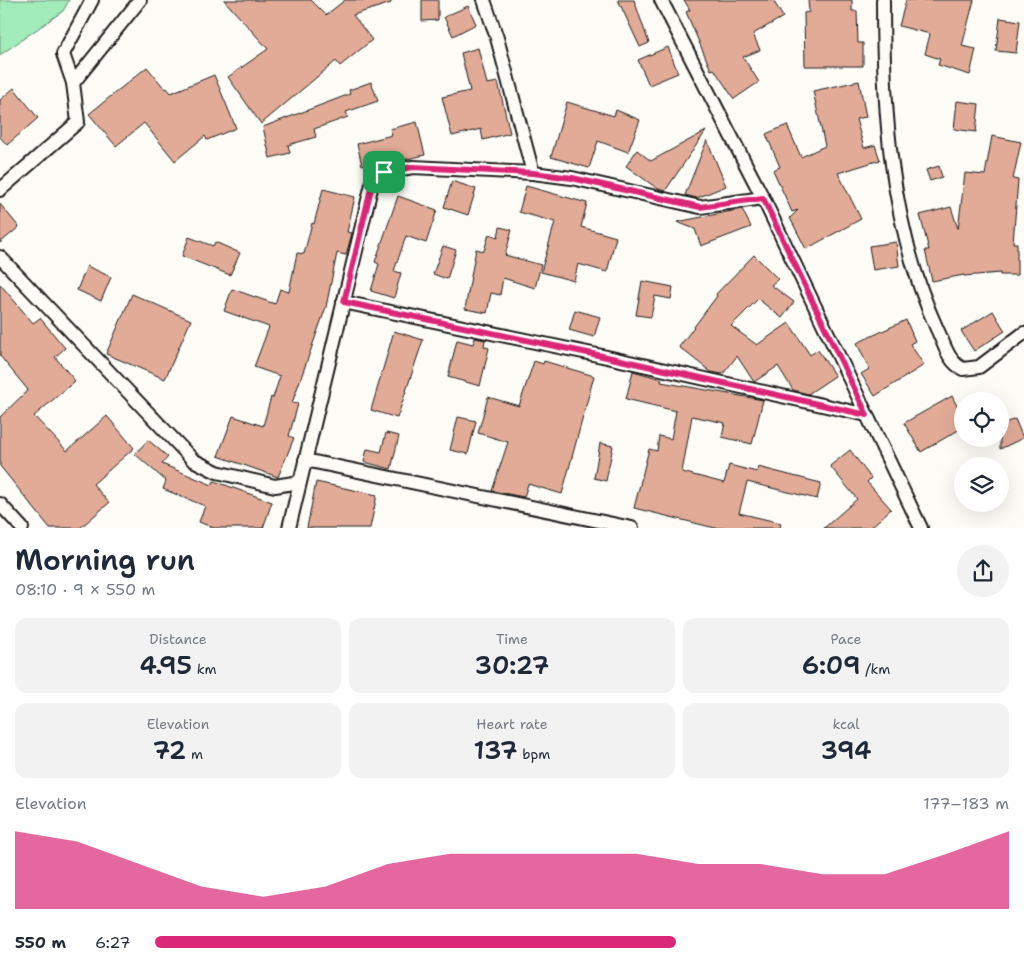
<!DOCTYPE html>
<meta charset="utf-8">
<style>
:root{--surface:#fff;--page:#f2f2f3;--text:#1f2937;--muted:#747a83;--accent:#db2777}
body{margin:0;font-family:"Shantell Sans",sans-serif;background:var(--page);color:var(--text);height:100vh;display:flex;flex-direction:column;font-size:19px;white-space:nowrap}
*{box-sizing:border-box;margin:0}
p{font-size:16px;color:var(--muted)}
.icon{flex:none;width:28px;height:28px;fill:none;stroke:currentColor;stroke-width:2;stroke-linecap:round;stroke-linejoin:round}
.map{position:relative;height:528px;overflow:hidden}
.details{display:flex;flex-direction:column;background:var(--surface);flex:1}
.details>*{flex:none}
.fabs{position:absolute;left:954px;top:392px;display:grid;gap:10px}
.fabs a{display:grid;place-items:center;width:55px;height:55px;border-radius:50%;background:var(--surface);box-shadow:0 5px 20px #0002;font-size:25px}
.pin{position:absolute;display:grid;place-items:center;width:42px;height:42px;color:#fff;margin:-21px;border-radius:10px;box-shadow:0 2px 8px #0006}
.round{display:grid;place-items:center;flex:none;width:52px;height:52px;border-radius:26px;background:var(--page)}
.headline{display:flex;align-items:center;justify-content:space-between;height:85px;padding:0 15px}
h1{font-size:28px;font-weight:600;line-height:38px}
.stats{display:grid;grid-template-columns:repeat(3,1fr);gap:8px;height:85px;padding:5px 15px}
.stats div{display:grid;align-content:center;border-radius:12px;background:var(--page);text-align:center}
.stats b{font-size:25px;font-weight:600}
.stats small{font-size:14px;font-weight:400}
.stats p{font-size:14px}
.chart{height:140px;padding:10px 15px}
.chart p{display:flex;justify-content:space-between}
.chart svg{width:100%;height:90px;margin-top:5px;fill:var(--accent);opacity:.7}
ul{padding:0 15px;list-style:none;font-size:16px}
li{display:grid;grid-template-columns:80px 60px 1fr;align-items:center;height:38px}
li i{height:12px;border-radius:6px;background:var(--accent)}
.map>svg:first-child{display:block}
</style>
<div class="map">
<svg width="1024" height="528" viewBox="0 0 1024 528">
<rect width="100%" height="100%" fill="#fdfcf7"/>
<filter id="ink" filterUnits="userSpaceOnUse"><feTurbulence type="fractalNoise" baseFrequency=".02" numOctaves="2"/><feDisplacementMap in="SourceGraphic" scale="10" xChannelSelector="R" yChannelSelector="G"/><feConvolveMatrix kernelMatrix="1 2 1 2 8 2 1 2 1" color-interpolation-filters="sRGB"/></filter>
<g filter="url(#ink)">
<path fill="#a2ecbb" stroke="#5f846c" d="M0 0H69L63 11 0 55Z"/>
<g fill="#e2ab98" stroke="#1c1c1c">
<path d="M224 0H311L326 15 345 0H391V3L353 15 372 40 340 66 336 61 261 124 228 77 268 49Z"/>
<path d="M422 0H438V20L422 21Z"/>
<path d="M618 0H634L649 43 640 47Z"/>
<path d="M684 0H773L783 17 753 34 760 50 743 57 759 82 734 99 714 69 711 70 686 12 690 10Z"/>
<path d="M808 0H852V11H857L858 43H863V66H805L804 13 809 12Z"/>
<path d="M906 0H974L962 46 976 49 970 75 938 65 940 59 925 54 930 34 899 26Z"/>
<path d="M468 6 476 24 453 36 444 17Z"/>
<path d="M1000 18 1020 21 1016 53 996 51Z"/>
<path d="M668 47 678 73 649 85 638 60Z"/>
<path d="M478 48 487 84 498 82 510 133 483 140 481 129 452 136 442 97 470 91 461 53Z"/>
<path d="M147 67 165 89 167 88 171 93 214 75 236 128 207 140 205 136 175 161 144 123 116 146 89 114Z"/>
<path d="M859 81 866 117 856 119 864 148 875 145 880 160 838 173 861 219 806 249 790 218 798 210 792 212 773 170 780 167 766 134 787 125 801 157 825 146 813 91Z"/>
<path d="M371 82 378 101 346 112 348 117 314 129 316 137 288 145 290 153 270 158 263 127 350 94 349 90Z"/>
<path d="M14 88 38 118 7 145 0 137V100Z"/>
<path d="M957 101 979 104 976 132 954 129Z"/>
<path d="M567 102 614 116 616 110 640 120 628 152 598 141 589 168 551 157Z"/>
<path d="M417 122 425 155 398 161 397 157 362 165 357 144 392 135 390 129Z"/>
<path d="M706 131 665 191 658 189 626 166 637 150 651 161Z"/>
<path d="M992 136 1021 142 1013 179 1018 180 1013 243H1017V275H1000V273L964 276V275L932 281 925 250H929L920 215 951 207 958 229 965 173 985 175Z"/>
<path d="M707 140 726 186 697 198 685 195Z"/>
<path d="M939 166 942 177 930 181 926 170Z"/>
<path d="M452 181 476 189 468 215 444 207Z"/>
<path d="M526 186 587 203 581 227 616 237 607 272 578 264 574 281 541 272 555 222 519 212Z"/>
<path d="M323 189 355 197 347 232 352 233 346 255 337 253 326 307 292 403 298 404 289 436 294 438 278 477 218 456 233 416 263 426 271 397 273 398 280 376 254 367 269 327 224 311 232 289 275 304 280 289 289 292 297 253 304 254 312 223 314 224Z"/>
<path d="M398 196 437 210 426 243 406 236 394 271 401 273 394 298 371 291 379 264 375 262Z"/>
<path d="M0 204 19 227 0 243Z"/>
<path d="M742 209 751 227 701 246 695 229 677 222Z"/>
<path d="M500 227 512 230 505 255 541 265 535 288 503 278 500 295 491 293 487 313 465 309 476 249 484 251 489 234 498 237Z"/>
<path d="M189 237 213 246 215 242 240 253 230 275 182 256Z"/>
<path d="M896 242 899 266 873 270 869 246Z"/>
<path d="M443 246 456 250 447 279 433 274Z"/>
<path d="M754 255 778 279 771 285 794 302 782 318 758 299 731 326 757 345 789 323 810 355 818 350 835 376 808 394 793 390 778 366 754 382 737 356 723 374 711 372 679 347 717 296 716 294Z"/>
<path d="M87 266 111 277 101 301 77 290Z"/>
<path d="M642 281 673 287 671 299 655 296 651 317 636 315Z"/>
<path d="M0 284 33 323 40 318 65 348 55 357 75 381 34 416 67 451 107 416 134 448 93 484 109 503 80 528H50L0 466V417L28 390 0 356Z"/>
<path d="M132 294 191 320 165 379 106 354Z"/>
<path d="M575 310 600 317 594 337 569 330Z"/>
<path d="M993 311 1005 331 974 351 961 331Z"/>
<path d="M906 320 915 341 910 344 924 365 875 396 861 374 869 369 857 343Z"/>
<path d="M394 331 423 340 397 418 371 410Z"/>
<path d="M475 338 485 340 484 346 489 348 480 386 448 377 457 340 473 344Z"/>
<path d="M534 361 543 364 544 361 594 376 562 494 528 484 524 497 492 491 508 442 478 433 488 397 519 406Z"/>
<path d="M633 371 662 379 661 382 763 400 752 444 722 437 725 423 692 416 682 472 724 483 729 465 757 472 758 467 821 483 817 499 747 482 739 513 781 523 780 528H715L634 508 649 449 657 451 659 436 671 439 676 411 626 399Z"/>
<path d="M952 396 962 416V428L921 452 904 423Z"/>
<path d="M458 417 476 421 468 454 450 450Z"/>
<path d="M1015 419 1023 438 1000 449V425Z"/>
<path d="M386 433 399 436 391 469 364 462 367 449 381 452Z"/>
<path d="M148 440 168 457 162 464 212 485 214 481 272 502 263 528H214L199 522 205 506 163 489 166 481 135 454Z"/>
<path d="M600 443 613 446 606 481 594 478Z"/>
<path d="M850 450 871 478 867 482 891 509 870 528H824L857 499 830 466Z"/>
<path d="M316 482 377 495 370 528H307Z"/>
</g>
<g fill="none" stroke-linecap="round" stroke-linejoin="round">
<defs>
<g id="street">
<path d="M484 0 497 38 533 173"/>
<path d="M661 0 763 198 921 528"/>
<path d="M883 0C883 111 890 226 937 329 944 343 948 362 963 369L979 367 1024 333"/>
<path d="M73 83 140 0"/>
<path d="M0 190 78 122 73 83 63 54 92 0"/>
<path d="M0 257 193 460 217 472 275 486 300 482"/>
<path d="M343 302 607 357 867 415"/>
<path d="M305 460 632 528"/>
<path d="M0 504 22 528"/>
<path d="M289 528 373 180 384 172 413 167 533 173 572 178 700 207 763 198"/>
</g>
</defs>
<use href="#street" stroke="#1c1c1c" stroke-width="16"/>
<use href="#street" stroke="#fdfcf7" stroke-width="12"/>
</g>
</g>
<g fill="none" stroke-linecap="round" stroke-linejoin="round" filter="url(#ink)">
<defs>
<path id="route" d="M413 167 533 173 572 178 700 207 763 198 867 415 607 357 344 302 373 180 384 172Z"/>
</defs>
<use href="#route" stroke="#fff" stroke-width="10"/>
<use href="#route" stroke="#db2777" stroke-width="6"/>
</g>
</svg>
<div class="fabs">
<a><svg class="icon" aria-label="locate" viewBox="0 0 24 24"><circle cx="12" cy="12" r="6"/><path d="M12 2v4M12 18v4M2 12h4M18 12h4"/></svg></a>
<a><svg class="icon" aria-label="layers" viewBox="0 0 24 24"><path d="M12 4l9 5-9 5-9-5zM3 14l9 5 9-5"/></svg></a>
</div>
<div class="pin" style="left:384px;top:172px;background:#1e9e55"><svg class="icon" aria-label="arrive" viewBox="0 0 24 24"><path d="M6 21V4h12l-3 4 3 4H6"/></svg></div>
</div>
<section class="details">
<div class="headline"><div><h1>Morning run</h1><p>08:10 · 9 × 550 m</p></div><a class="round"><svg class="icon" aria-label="share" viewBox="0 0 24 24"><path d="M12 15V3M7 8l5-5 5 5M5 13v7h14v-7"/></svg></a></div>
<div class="stats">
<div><p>Distance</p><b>4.95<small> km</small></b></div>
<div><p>Time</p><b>30:27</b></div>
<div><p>Pace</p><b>6:09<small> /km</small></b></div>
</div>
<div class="stats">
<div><p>Elevation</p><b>72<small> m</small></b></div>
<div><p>Heart rate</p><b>137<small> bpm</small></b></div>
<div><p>kcal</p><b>394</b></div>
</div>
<div class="chart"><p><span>Elevation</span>177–183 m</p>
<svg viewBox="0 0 160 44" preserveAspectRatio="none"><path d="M0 44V6L10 11L20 22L30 33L40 38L50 33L60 22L70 17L80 17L90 17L100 17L110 22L120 22L130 27L140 27L150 17L160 6V44z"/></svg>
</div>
<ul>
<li><b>550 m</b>6:27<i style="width:61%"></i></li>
</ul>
</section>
